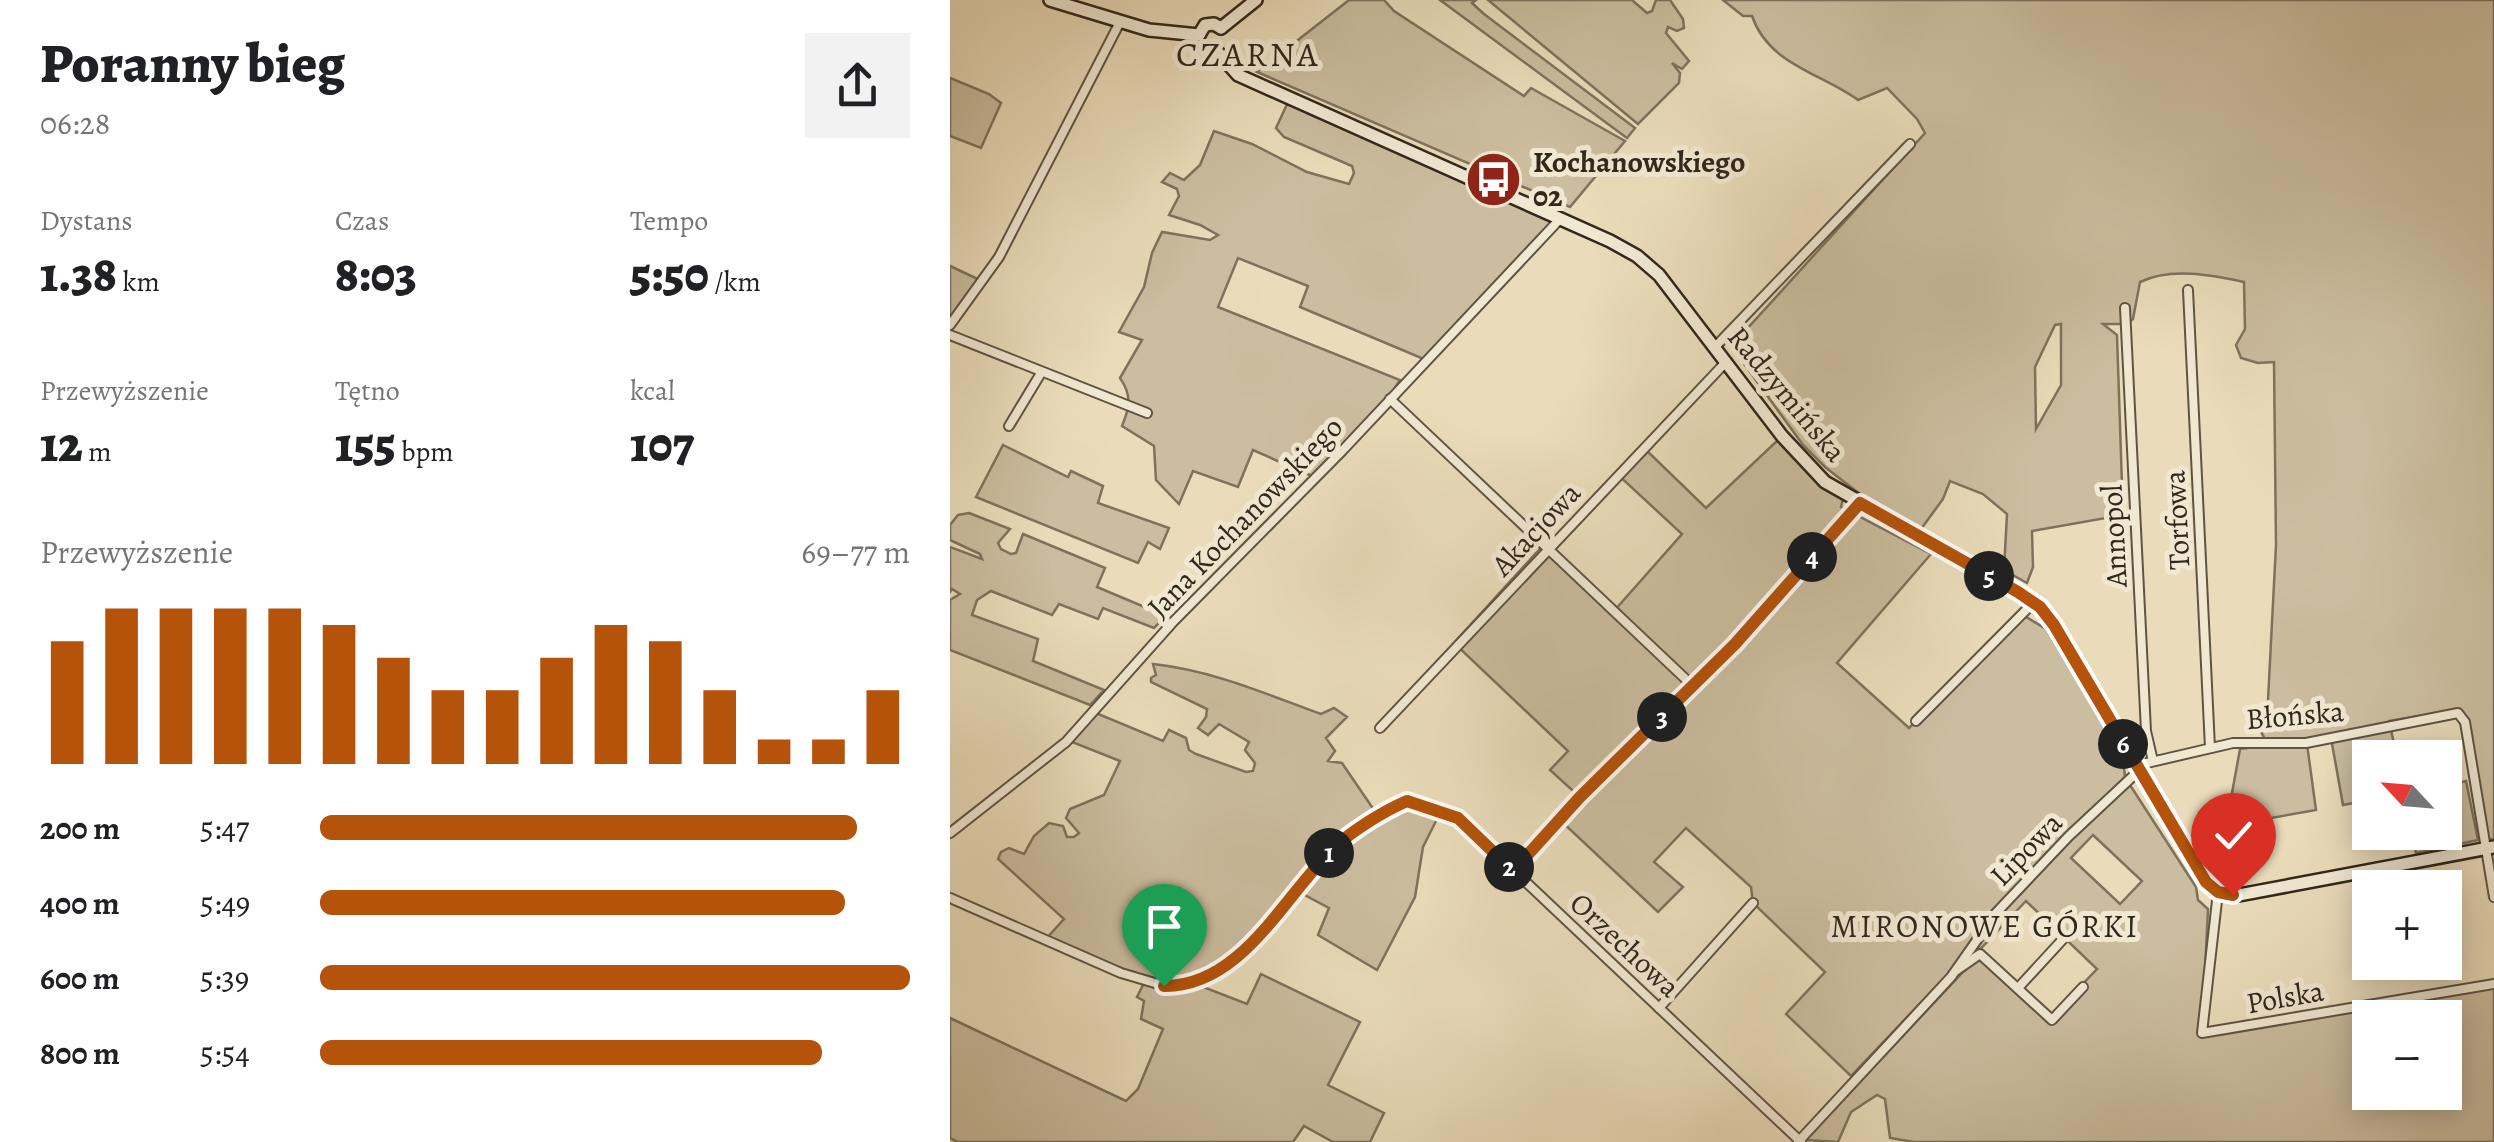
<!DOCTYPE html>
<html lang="pl">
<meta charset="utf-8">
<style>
:root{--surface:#fff;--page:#f2f2f2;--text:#202124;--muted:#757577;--accent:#b45309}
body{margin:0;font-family:Alegreya,serif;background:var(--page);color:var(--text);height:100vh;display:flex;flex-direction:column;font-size:38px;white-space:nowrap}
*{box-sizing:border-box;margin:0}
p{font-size:32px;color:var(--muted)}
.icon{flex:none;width:55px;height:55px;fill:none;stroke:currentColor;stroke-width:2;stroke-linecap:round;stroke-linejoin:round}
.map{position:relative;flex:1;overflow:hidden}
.panel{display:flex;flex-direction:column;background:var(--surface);width:950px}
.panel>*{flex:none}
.needle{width:65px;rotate:296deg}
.tools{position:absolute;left:1402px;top:740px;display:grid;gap:20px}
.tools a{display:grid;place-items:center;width:110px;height:110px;border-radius:0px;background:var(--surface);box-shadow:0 5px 25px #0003;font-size:50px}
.pin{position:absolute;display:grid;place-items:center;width:85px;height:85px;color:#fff;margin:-102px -42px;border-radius:50% 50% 50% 0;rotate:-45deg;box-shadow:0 0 10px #0007}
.pin .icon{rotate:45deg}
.km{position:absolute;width:50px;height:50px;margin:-25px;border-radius:50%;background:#222;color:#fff;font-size:28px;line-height:50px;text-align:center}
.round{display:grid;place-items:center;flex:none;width:105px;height:105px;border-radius:0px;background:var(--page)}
.headline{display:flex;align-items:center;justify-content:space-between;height:170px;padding:0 40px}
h1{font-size:55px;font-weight:800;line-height:75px}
.figures{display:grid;grid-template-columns:repeat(3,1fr);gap:15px;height:170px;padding:10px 40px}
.figures div{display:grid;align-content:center}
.figures b{font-size:50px;font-weight:800}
.figures small{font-size:28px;font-weight:400}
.figures p{font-size:28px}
.chart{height:280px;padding:20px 40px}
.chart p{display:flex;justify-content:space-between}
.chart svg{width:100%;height:180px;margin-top:10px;stroke:var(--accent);stroke-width:6}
ul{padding:0 40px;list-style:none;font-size:32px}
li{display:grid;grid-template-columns:160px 120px 1fr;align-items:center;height:75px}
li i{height:25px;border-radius:12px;background:var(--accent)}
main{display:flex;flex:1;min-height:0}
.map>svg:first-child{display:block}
</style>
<main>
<section class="panel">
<div class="headline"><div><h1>Poranny bieg</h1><p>06:28</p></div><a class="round"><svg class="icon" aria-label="share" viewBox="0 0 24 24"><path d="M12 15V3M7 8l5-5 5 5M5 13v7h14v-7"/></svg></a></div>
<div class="figures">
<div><p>Dystans</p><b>1.38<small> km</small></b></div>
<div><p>Czas</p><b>8:03</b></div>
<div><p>Tempo</p><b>5:50<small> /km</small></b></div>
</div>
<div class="figures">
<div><p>Przewyższenie</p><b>12<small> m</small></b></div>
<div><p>Tętno</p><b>155<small> bpm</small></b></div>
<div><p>kcal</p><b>107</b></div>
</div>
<div class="chart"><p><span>Przewyższenie</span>69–77 m</p>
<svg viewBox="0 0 160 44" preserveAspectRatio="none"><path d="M5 44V14M15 44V6M25 44V6M35 44V6M45 44V6M55 44V10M65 44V18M75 44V26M85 44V26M95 44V18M105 44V10M115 44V14M125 44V26M135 44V38M145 44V38M155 44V26"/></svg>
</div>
<ul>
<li><b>200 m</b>5:47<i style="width:91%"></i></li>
<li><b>400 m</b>5:49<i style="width:89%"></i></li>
<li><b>600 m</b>5:39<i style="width:100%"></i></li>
<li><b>800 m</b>5:54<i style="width:85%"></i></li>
</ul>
</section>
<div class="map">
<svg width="1544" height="1142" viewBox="0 0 1544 1142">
<rect width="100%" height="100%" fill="#eadcba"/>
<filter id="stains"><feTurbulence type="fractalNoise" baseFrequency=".002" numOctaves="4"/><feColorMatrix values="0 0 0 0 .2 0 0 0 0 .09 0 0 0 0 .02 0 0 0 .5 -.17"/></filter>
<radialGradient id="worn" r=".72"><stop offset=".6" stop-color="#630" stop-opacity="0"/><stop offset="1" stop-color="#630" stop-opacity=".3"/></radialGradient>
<g fill="#cbbd9f" stroke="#7e725d" stroke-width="2.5" fill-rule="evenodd">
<path d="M399 0H434L444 11 574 96 581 88 675 141 620 207 307 72Z"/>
<path d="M490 0H526L522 3 534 14 685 128 677 138Z"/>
<path d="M538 0H682L697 13 702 11 706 0H720L733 19 734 28 727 31 718 27 716 33 739 61 732 69 722 63 730 73 729 83 688 124Z"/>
<path d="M773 0H1544V840L1537 838 1516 719 1513 712 1504 710 1439 721 1447 757 1420 758V800L1393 805 1381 738 1357 744 1366 810 1276 826 1290 749 1336 742 1315 739 1308 727 1318 700 1326 545 1324 362 1308 363 1291 358 1286 345 1295 329 1294 282C1262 275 1221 267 1190 282L1183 319 1176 324H1153L1167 335 1173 515 1082 531 1083 567 1077 583 1054 570 1057 514 1033 494 1000 481 993 499 971 529 915 498 875 467 853 445 787 354 786 341 975 133 967 119 937 88 908 100C871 73 819 65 802 16H793ZM1111 324V385L1086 429 1085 367 1105 325Z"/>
<path d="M0 78 39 94 51 103 31 148 0 136Z"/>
<path d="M340 98 609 220 476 360 350 307 358 286 288 258 268 307 450 380 436 402 364 477 303 450 288 487 243 471 229 504 206 480 204 446 172 426C180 407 182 395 170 378L192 340 169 332 194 287 202 253 212 232 260 240 268 235 250 225 219 215 229 196 227 189 212 182 220 173 234 180 250 165 264 131 302 144 357 172 399 184 404 173 402 166 334 137 326 128Z"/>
<path d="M0 266 32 281 0 320Z"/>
<path d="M829 439 879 491 893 498 891 507 981 554 887 663 959 728 1073 615 1096 629 1173 757 1175 777 1074 877 1026 933 1000 972 901 1076 836 1014 875 972 803 903 801 887 736 828 704 862 733 887 708 912 611 821 632 799 600 770 618 751 504 643 594 544 664 611 732 534 666 473 692 446 756 508Z"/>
<path d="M53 445 118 477 121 471 153 486 148 503 219 528 210 549 198 542 188 563 26 497Z"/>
<path d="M19 513 60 529 48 543 51 549 61 554 66 553 73 534 155 568 147 587 216 616 204 628 153 608 148 619 109 604 102 615 41 591 27 600 22 615 88 639 83 661 154 690 140 705 0 650V600L10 594 2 589 0 592V547L32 559 30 554 0 540V525L8 515Z"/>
<path d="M203 664C261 670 316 694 371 714L384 708 397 717 376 738 385 751 378 761 392 763 426 813C411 823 394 832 381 844 328 894 281 990 196 978 169 974 123 950 96 939L114 919 48 859 51 852 59 848 74 854 84 836 99 823 113 826 117 837H124L129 833 116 818 120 809 154 795 170 761 122 742 146 713 213 741 219 730 236 738 239 750 246 754 296 772 303 771 305 763 295 750 299 742 269 724 258 735 248 728 256 717 257 709 201 682V678L206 675Z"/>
<path d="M1516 781 1528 840 1466 853 1462 833 1495 832V786Z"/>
<path d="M1180 785 1246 887 1248 900 1258 909 1252 1033 1544 983V1142H964L940 1138 935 1099 927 1095 901 1112 888 1142 855 1140 1013 972 1030 958 1098 1020 1147 969 1076 901 1020 960 1016 958 1066 894 1174 787ZM1143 835 1192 881 1170 904 1121 858ZM1420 1018H1495V1092H1420Z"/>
<path d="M458 802 479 812 486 821 473 847 465 897 427 970 368 935 379 908 351 893 386 846Z"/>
<path d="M311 974 410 1022 378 1085 434 1113 420 1142H383L354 1126 343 1142H8L0 1138V1018L176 1101 188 1089 213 1029 191 1019 194 1001 187 997 194 983H243L297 1004Z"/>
</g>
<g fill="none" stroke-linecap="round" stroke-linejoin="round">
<defs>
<g id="street">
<path d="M1238 290 1260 748"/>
<path d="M1175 308 1196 731 1203 761"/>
<path d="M0 325 49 257 170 22"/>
<path d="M0 335 197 413"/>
<path d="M765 347 960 144"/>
<path d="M440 399 744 687"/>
<path d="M59 426 91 373"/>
<path d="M966 721 1084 602"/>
<path d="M430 728 776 362"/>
<path d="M0 833 116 742 223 622 392 451 610 219"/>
<path d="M563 871 608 819 785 644 910 503"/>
<path d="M1268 892 1252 1033 1544 984"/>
<path d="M0 898 171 973 215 986H233L266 975 290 954 382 850 445 806 464 801 508 818 851 1142"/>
<path d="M1007 970 1030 954 1102 1020 1133 987"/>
<path d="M1068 988 1114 938"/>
<path d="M709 1008 803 903"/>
<path d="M848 1142 1001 977 1046 913 1119 836 1197 763 1283 743H1356L1508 713 1515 722 1544 897"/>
</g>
<g id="secondary">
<path d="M100 0 199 30 249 35"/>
<path d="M271 28 306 0"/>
<path d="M249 35 255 25 264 24 271 28"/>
<path d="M264 48 288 75 660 241 687 256 709 275 832 436 875 482 1069 592 1095 613 1262 889 1273 894 1289 895 1544 847"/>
</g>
</defs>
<use href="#street" stroke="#5f5443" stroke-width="12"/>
<use href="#secondary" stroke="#31271b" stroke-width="16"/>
<use href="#street" stroke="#f1e8d2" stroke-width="8"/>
<use href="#secondary" stroke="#f1e8d2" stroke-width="11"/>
</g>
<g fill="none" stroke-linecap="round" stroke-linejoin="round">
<defs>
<path id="route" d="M214 986C292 987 334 895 385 847 403 830 434 811 457 801L508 818 563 871 630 797 785 644 910 503 1068 592 1090 607 1104 625 1256 882 1268 892 1283 895"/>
</defs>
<use href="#route" stroke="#fff" stroke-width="20"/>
<use href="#route" stroke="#b45309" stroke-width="12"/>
</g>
<defs>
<symbol id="bus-disc" viewBox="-11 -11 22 22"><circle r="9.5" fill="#8f2418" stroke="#f1e8d2"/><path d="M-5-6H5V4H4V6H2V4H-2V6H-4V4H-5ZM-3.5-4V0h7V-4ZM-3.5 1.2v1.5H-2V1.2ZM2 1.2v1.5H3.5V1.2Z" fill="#fff"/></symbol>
</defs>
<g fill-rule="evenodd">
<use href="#bus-disc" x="512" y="148" width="63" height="63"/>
</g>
<g text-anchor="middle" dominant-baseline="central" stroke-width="10" stroke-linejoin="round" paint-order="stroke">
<g font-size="30" font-weight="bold" fill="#31271b" stroke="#f1e8d2" text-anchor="start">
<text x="583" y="162">Kochanowskiego<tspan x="583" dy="34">02</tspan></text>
</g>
<g font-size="30" fill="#31271b" stroke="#f1e8d2">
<text transform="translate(837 394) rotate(50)">Radzymińska</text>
<text transform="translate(295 517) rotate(-46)">Jana Kochanowskiego</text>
<text transform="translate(1227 520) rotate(-93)">Torfowa</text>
<text transform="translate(586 529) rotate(-47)">Akacjowa</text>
<text transform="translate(1164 536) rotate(-93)">Annopol</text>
<text transform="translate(1345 715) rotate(-5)">Błońska</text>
<text transform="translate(1076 849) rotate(-46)">Lipowa</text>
<text transform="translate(675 945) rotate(43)">Orzechowa</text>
<text transform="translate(1335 997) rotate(-10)">Polska</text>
</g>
<g font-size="32" letter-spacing="2.5" fill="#31271b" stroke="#f1e8d2">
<text x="1035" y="926">MIRONOWE GÓRKI</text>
</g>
<g font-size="35" letter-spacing="2.5" fill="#31271b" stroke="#f1e8d2">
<text x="298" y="54">CZARNA</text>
</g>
</g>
<rect width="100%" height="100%" filter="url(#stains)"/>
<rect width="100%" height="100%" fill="url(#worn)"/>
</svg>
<div class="tools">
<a><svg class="needle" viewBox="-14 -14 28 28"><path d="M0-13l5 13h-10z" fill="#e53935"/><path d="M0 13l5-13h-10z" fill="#757577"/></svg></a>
<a>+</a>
<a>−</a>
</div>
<div class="pin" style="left:214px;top:986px;background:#1e9e55"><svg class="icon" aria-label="arrive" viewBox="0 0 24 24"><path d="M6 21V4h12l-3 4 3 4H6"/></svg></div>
<div class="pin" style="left:1283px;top:895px;background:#d93025"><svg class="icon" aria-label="check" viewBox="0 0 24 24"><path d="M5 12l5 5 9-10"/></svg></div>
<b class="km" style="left:379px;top:853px">1</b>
<b class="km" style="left:559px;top:867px">2</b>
<b class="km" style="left:712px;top:717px">3</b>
<b class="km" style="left:862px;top:557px">4</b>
<b class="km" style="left:1039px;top:576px">5</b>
<b class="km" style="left:1173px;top:744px">6</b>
</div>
</main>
